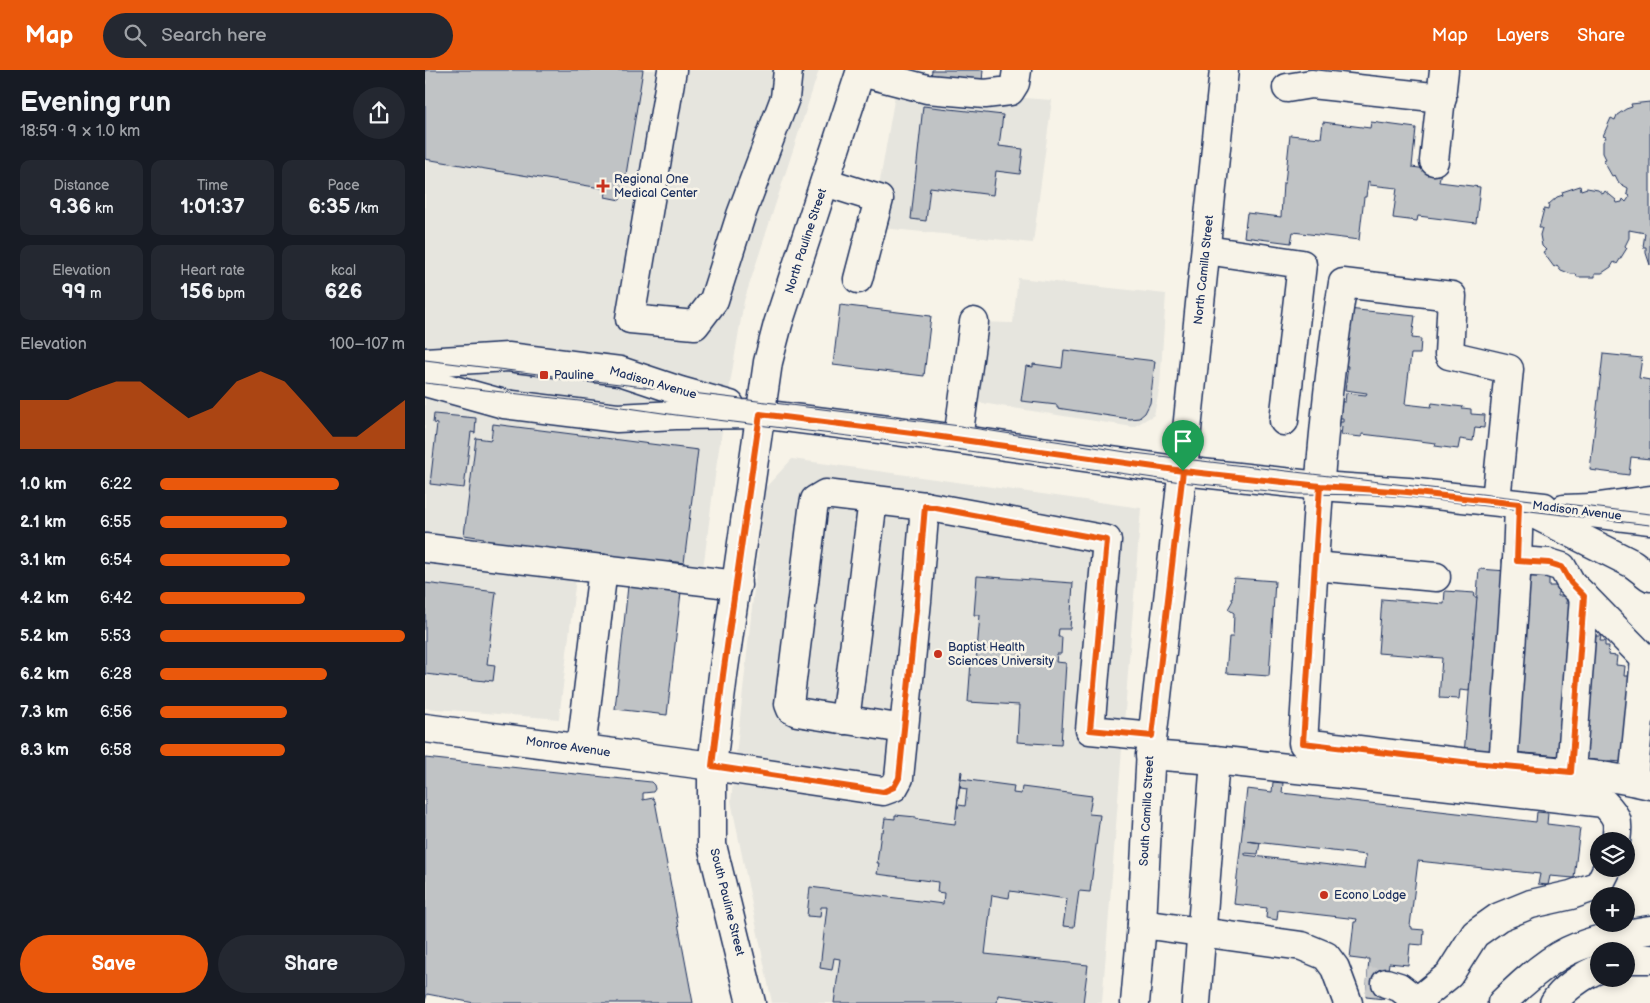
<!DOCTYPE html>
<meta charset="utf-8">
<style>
:root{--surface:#171b24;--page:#242831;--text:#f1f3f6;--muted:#9ea1a6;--accent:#ea580c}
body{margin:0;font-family:"Balsamiq Sans",sans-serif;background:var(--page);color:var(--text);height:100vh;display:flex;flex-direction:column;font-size:19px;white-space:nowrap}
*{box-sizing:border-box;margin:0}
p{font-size:16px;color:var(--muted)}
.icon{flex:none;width:28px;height:28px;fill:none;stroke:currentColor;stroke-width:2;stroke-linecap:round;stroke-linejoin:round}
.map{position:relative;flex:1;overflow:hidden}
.side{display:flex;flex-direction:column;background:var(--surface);width:425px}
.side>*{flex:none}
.tools{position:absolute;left:1165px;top:762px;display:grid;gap:10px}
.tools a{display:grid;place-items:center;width:45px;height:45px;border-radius:50%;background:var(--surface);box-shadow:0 2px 8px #0003;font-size:25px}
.pin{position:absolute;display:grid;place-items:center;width:42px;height:42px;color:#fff;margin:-51px -21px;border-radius:50% 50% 50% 0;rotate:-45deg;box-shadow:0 0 5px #0007}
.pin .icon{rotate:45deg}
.round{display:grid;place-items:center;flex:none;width:52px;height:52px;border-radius:26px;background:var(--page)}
.head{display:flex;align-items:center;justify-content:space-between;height:85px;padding:0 20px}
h1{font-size:28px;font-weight:800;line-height:38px}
.metrics{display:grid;grid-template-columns:repeat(3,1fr);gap:8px;height:85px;padding:5px 20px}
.metrics div{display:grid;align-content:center;border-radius:10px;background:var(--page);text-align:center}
.metrics b{font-size:21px;font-weight:800}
.metrics small{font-size:14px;font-weight:400}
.metrics p{font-size:14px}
.chart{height:140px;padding:10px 20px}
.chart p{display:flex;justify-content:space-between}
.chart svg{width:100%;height:90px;margin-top:5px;fill:var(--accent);opacity:.7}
.action{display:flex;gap:10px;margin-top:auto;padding:10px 20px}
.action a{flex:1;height:58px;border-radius:30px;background:var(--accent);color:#fff;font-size:20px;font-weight:800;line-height:58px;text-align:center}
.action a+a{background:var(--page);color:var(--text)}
ul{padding:0 20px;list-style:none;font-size:16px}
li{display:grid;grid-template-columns:80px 60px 1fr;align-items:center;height:38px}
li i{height:12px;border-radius:6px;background:var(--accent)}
header{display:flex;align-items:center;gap:30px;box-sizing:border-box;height:70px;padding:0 25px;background:var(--accent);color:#fff}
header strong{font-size:24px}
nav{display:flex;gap:28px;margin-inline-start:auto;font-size:18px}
.search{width:350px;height:45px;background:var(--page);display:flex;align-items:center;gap:12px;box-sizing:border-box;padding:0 18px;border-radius:28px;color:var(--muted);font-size:19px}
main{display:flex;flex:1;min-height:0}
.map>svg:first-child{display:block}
</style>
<header>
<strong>Map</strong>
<div class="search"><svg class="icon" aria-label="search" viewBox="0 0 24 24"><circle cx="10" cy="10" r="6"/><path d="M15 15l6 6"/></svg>Search here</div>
<nav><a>Map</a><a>Layers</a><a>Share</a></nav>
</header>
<main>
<section class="side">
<div class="head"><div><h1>Evening run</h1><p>18:59 · 9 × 1.0 km</p></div><a class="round"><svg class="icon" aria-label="share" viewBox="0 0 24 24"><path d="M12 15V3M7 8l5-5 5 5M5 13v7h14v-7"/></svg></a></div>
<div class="metrics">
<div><p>Distance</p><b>9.36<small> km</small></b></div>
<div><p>Time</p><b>1:01:37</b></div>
<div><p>Pace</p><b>6:35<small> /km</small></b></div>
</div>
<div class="metrics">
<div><p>Elevation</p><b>99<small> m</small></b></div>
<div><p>Heart rate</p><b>156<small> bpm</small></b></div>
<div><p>kcal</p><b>626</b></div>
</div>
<div class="chart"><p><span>Elevation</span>100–107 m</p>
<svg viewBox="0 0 160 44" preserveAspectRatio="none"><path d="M0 44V20L10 20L20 20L30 15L40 11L50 11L60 20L70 29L80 24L90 11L100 6L110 11L120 24L130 38L140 38L150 29L160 20V44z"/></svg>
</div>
<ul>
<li><b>1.0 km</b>6:22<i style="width:73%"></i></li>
<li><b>2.1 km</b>6:55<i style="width:52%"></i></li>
<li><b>3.1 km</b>6:54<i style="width:53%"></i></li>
<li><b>4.2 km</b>6:42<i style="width:59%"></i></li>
<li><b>5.2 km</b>5:53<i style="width:100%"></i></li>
<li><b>6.2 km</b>6:28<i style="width:68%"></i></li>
<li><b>7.3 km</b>6:56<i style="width:52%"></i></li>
<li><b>8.3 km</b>6:58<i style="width:51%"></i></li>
</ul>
<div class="action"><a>Save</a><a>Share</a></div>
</section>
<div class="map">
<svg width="1225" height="933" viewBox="0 0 1225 933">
<rect width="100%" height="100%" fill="#f7f3e8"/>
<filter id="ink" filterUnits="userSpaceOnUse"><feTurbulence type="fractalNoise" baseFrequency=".02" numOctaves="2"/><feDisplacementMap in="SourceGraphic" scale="10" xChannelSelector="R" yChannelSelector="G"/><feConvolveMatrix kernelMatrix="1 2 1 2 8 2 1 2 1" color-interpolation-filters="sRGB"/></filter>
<g filter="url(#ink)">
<g fill="#e6e5de">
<path d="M0 0H394L319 231 292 391 277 507 0 475Z"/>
<path d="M471 19 627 30 608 173 447 157Z"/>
<path d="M593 208 741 224 735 316 729 345 708 357 544 331 549 252 588 253Z"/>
<path d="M367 389 716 438 677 933H347L306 731 340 418Z"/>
<path d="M0 486 151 508 134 649 0 638Z"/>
</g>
<g fill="#c0c3c5" stroke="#1b2f5e" fill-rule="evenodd">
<path d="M0 0H218L198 123 196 122 195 130 180 127 182 119 0 89Z"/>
<path d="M507 0H558L556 23 505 17Z"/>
<path d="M1225 32V195L1221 183V177H1218L1220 163 1204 160V168L1200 176 1202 178 1192 194 1189 192 1186 197 1177 203H1170V207H1152L1151 204H1146L1136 200 1132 195 1129 197 1118 182 1121 180 1117 176 1115 165 1117 158H1114L1119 139 1123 140 1124 134 1132 127 1138 125 1137 122 1155 116 1156 120 1162 118 1173 120 1178 124 1180 121 1191 130 1192 133 1197 132 1198 129 1201 132 1205 126 1202 124 1203 118 1194 113 1190 105 1187 106 1178 90 1181 89 1178 83V72L1181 67 1178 66 1186 48 1190 50 1192 45 1201 39 1207 37 1206 34Z"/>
<path d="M498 36 578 45 574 76 598 79 595 104 571 101 568 125 505 117 501 151 486 149Z"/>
<path d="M898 52 945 58 946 52 991 58 987 97 1016 101 1014 112 1055 117 1051 153 993 146 992 151 968 148 972 118 945 115V112L943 111 941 127H939L934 170 868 162 866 173 819 167 822 143 856 147 858 113H860L865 65 896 68Z"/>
<path d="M415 235 506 246 499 306 408 295Z"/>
<path d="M923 239 990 246 987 268 996 269 995 284H986L980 334 1006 337 1007 333 1038 337 1037 338 1046 339V344L1060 345 1059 358 1050 357 1048 371 1035 369 1033 379 1010 376 1011 373 937 364V367L916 365 917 357 914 356V352H918V348H909L911 331 920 332 921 323 941 325 942 323 920 320 923 296 917 295Z"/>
<path d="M639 280 730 291 725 333 720 343 714 348 705 349 632 338V335L596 331 601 296 608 297V294L637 298Z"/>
<path d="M1178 284 1217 288 1214 308 1225 310V389L1206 387 1204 405 1165 400Z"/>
<path d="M9 344 51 348 50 363 46 362 39 418 5 414 12 354 8 353Z"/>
<path d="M68 354 273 380 259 493 244 491 243 500 57 477 59 468 39 465 51 368 66 370Z"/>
<path d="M1054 499 1082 501 1068 688 1039 685Z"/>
<path d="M1102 504 1124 506V516H1133V526H1142L1141 533H1147L1135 686 1088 682Z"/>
<path d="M552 506 648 513 645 559H634L633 567H637L636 584H632L631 592 641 593 636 675 592 672 594 635 543 632 546 592 551 593 555 545H549Z"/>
<path d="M809 508 850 511 844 606 801 603 804 567H808L809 543 803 539 808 530H807Z"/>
<path d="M0 513 71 522 62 594 70 595 68 611 60 610V611L0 604Z"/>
<path d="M203 516 256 522 242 645 190 639Z"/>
<path d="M1020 521 1050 523 1049 527H1052L1044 621 1035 620 1034 629 1014 628 1017 588 953 583 957 529 1019 534Z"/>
<path d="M1164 566H1176L1175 571H1180V576H1184L1183 585 1192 586 1191 595 1200 596 1199 606H1208L1197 692 1159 689Z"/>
<path d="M1225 652V711H1221Z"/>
<path d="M0 688 226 712 229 715 230 719 228 722 218 723V730L228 728 230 731 268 933H49L2 924 0 932Z"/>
<path d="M536 701 537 702 536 709 589 716 588 723 596 724 597 717 667 726 664 744 675 745 665 822 654 821 649 857 638 856 642 829 585 821 584 828 567 825 560 884 663 895 658 933H638L573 925 572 933H409L415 889 409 888 407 900 395 898 402 837H396L395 847 382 846 385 817 518 834 519 823 512 822 513 812 452 804 454 793H452L456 762H458L460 748 470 749V745L491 747V749L530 754ZM535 715 536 718 542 719 540 736 534 735 533 738H532Z"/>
<path d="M848 712 858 713 857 723 1111 752 1112 742 1123 743 1122 754 1155 758 1149 808 1125 806 1123 815 1113 814 1115 804 993 791 985 856 987 857V859L999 860 998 875 985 874 983 895 964 893 959 929 941 927 944 889H941V890L925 888 929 852H931L932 849 853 840 852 850 841 848 842 838 809 834 822 719 847 722ZM822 771 941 785 939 799 820 785V783L833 784 835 773Z"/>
</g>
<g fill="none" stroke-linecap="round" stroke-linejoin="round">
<path stroke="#cbcccc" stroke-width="28" stroke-dasharray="28 14" stroke-linecap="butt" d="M942 911 961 913"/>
<defs>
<g id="minor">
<path d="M247 0 205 249 270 255 289 230 316 145 360 28 363 0"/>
<path d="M436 2 502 19 560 24 585 21 590 13 592 0"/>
<path d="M862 18 886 14 1017 28"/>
<path d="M1009 91 1019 0"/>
<path d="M400 112 454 129 433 209"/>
<path d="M781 180 877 194 859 351"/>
<path d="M0 292 83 287 195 301 255 321 305 335"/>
<path d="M0 312 79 334 192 348 251 345 335 344 495 364 758 401 895 416 983 422 1119 437"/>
<path d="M533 369 549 252"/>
<path d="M1071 431 1084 299 1024 285 1027 226 918 213C893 365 888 519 878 673 943 681 1009 690 1074 696 1125 701 1176 703 1225 715"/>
<path d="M500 436 582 451 682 470 665 660 727 666"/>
<path d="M1166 443 1225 450"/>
<path d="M0 478 312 515"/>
<path d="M1092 491 1124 493 1137 497 1146 513 1225 594"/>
<path d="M889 496 1011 507"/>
<path d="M420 650 448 430"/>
<path d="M0 658 287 696 458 721 469 717 474 708 492 531 500 436 400 424 390 430 388 440 364 634 366 639 372 642 479 659"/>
<path d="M156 679 178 499"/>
<path d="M725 685 790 690"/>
<path d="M1078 697 1092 491 1094 435"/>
<path d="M1146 702 1159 526"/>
<path d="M1208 711 1220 589"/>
<path d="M717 854 877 876 901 886 910 898 923 933"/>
<path d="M961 913 974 917 992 931"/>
<path d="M710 933 717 854 726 679 759 389 799 0"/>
<path d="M771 933 790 690 1179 733C1193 747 1194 752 1191 771"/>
<path d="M986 933 992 931 1024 905 1050 864 1074 847 1106 834 1146 825 1174 815 1182 799"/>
</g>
<path id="major" d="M326 933 287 775V696L298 605 343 292 353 254 436 0"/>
<g id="highway">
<path d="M1094 435 1103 441 1208 494 1225 507"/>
<path d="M1139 439 1166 438 1225 430"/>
<path d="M1201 890 1206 889H1225"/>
<path d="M1077 933C1094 916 1122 891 1143 881 1168 869 1198 864 1225 860"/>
<path d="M1129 933C1137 920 1159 904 1174 899"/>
</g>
</defs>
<use href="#minor" stroke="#1b2f5e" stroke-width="31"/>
<use href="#major" stroke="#1b2f5e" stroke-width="31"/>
<use href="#highway" stroke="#1b2f5e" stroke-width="31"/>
<use href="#minor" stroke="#f7f3e8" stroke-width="28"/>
<use href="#major" stroke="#f7f3e8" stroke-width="28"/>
<use href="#highway" stroke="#f7f3e8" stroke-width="28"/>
<g stroke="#1b2f5e" stroke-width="1">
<path d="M0 290 535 356 701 382 1225 444"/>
<path d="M0 313 163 332 251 345 530 379 756 412 873 424 949 425 984 427 1225 455"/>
</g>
</g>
</g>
<g fill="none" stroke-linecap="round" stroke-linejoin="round" filter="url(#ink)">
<defs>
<path id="route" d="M758 401 495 364 335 344 298 605 287 696 458 722 469 717 474 708 492 531 500 436 682 470 665 660 727 666 758 401 895 416 982 422 1094 434 1092 491 1124 493 1137 497 1146 513 1159 526 1146 702 1037 692 878 673 895 416 758 401"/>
</defs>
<use href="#route" stroke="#fff" stroke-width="10"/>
<use href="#route" stroke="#ea580c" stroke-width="6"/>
</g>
<g fill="#c8321e" stroke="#f7f3e8" stroke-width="2">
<path d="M175.5 108.5h5v5h5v5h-5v5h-5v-5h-5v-5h5z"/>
<rect x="114" y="300" width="10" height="10" rx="2.5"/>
<circle cx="513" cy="584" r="5"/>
<circle cx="899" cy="825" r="5"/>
</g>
<g text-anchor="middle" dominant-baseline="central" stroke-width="5" stroke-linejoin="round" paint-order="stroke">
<g font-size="12" fill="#1b2f5e" stroke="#f7f3e8" text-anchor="start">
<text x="189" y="109">Regional One<tspan x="189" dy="14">Medical Center</tspan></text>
<text x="129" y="305">Pauline</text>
<text x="523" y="577">Baptist Health<tspan x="523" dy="14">Sciences University</tspan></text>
<text x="909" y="825">Econo Lodge</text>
</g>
<g font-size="12" fill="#1b2f5e" stroke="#f7f3e8">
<text transform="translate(381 171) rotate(-72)">North Pauline Street</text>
<text transform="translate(779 200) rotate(-84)">North Camilla Street</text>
<text transform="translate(228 313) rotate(16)">Madison Avenue</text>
<text transform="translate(1152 441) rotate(7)">Madison Avenue</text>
<text transform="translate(143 677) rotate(8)">Monroe Avenue</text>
<text transform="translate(722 741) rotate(-87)">South Camilla Street</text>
<text transform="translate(302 832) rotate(76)">South Pauline Street</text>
</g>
</g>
</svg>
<div class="tools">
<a><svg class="icon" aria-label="layers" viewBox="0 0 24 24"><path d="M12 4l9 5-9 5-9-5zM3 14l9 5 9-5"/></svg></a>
<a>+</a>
<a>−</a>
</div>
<div class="pin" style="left:758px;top:401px;background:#1e9e55"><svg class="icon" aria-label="arrive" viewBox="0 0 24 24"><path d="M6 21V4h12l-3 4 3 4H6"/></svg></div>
</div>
</main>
